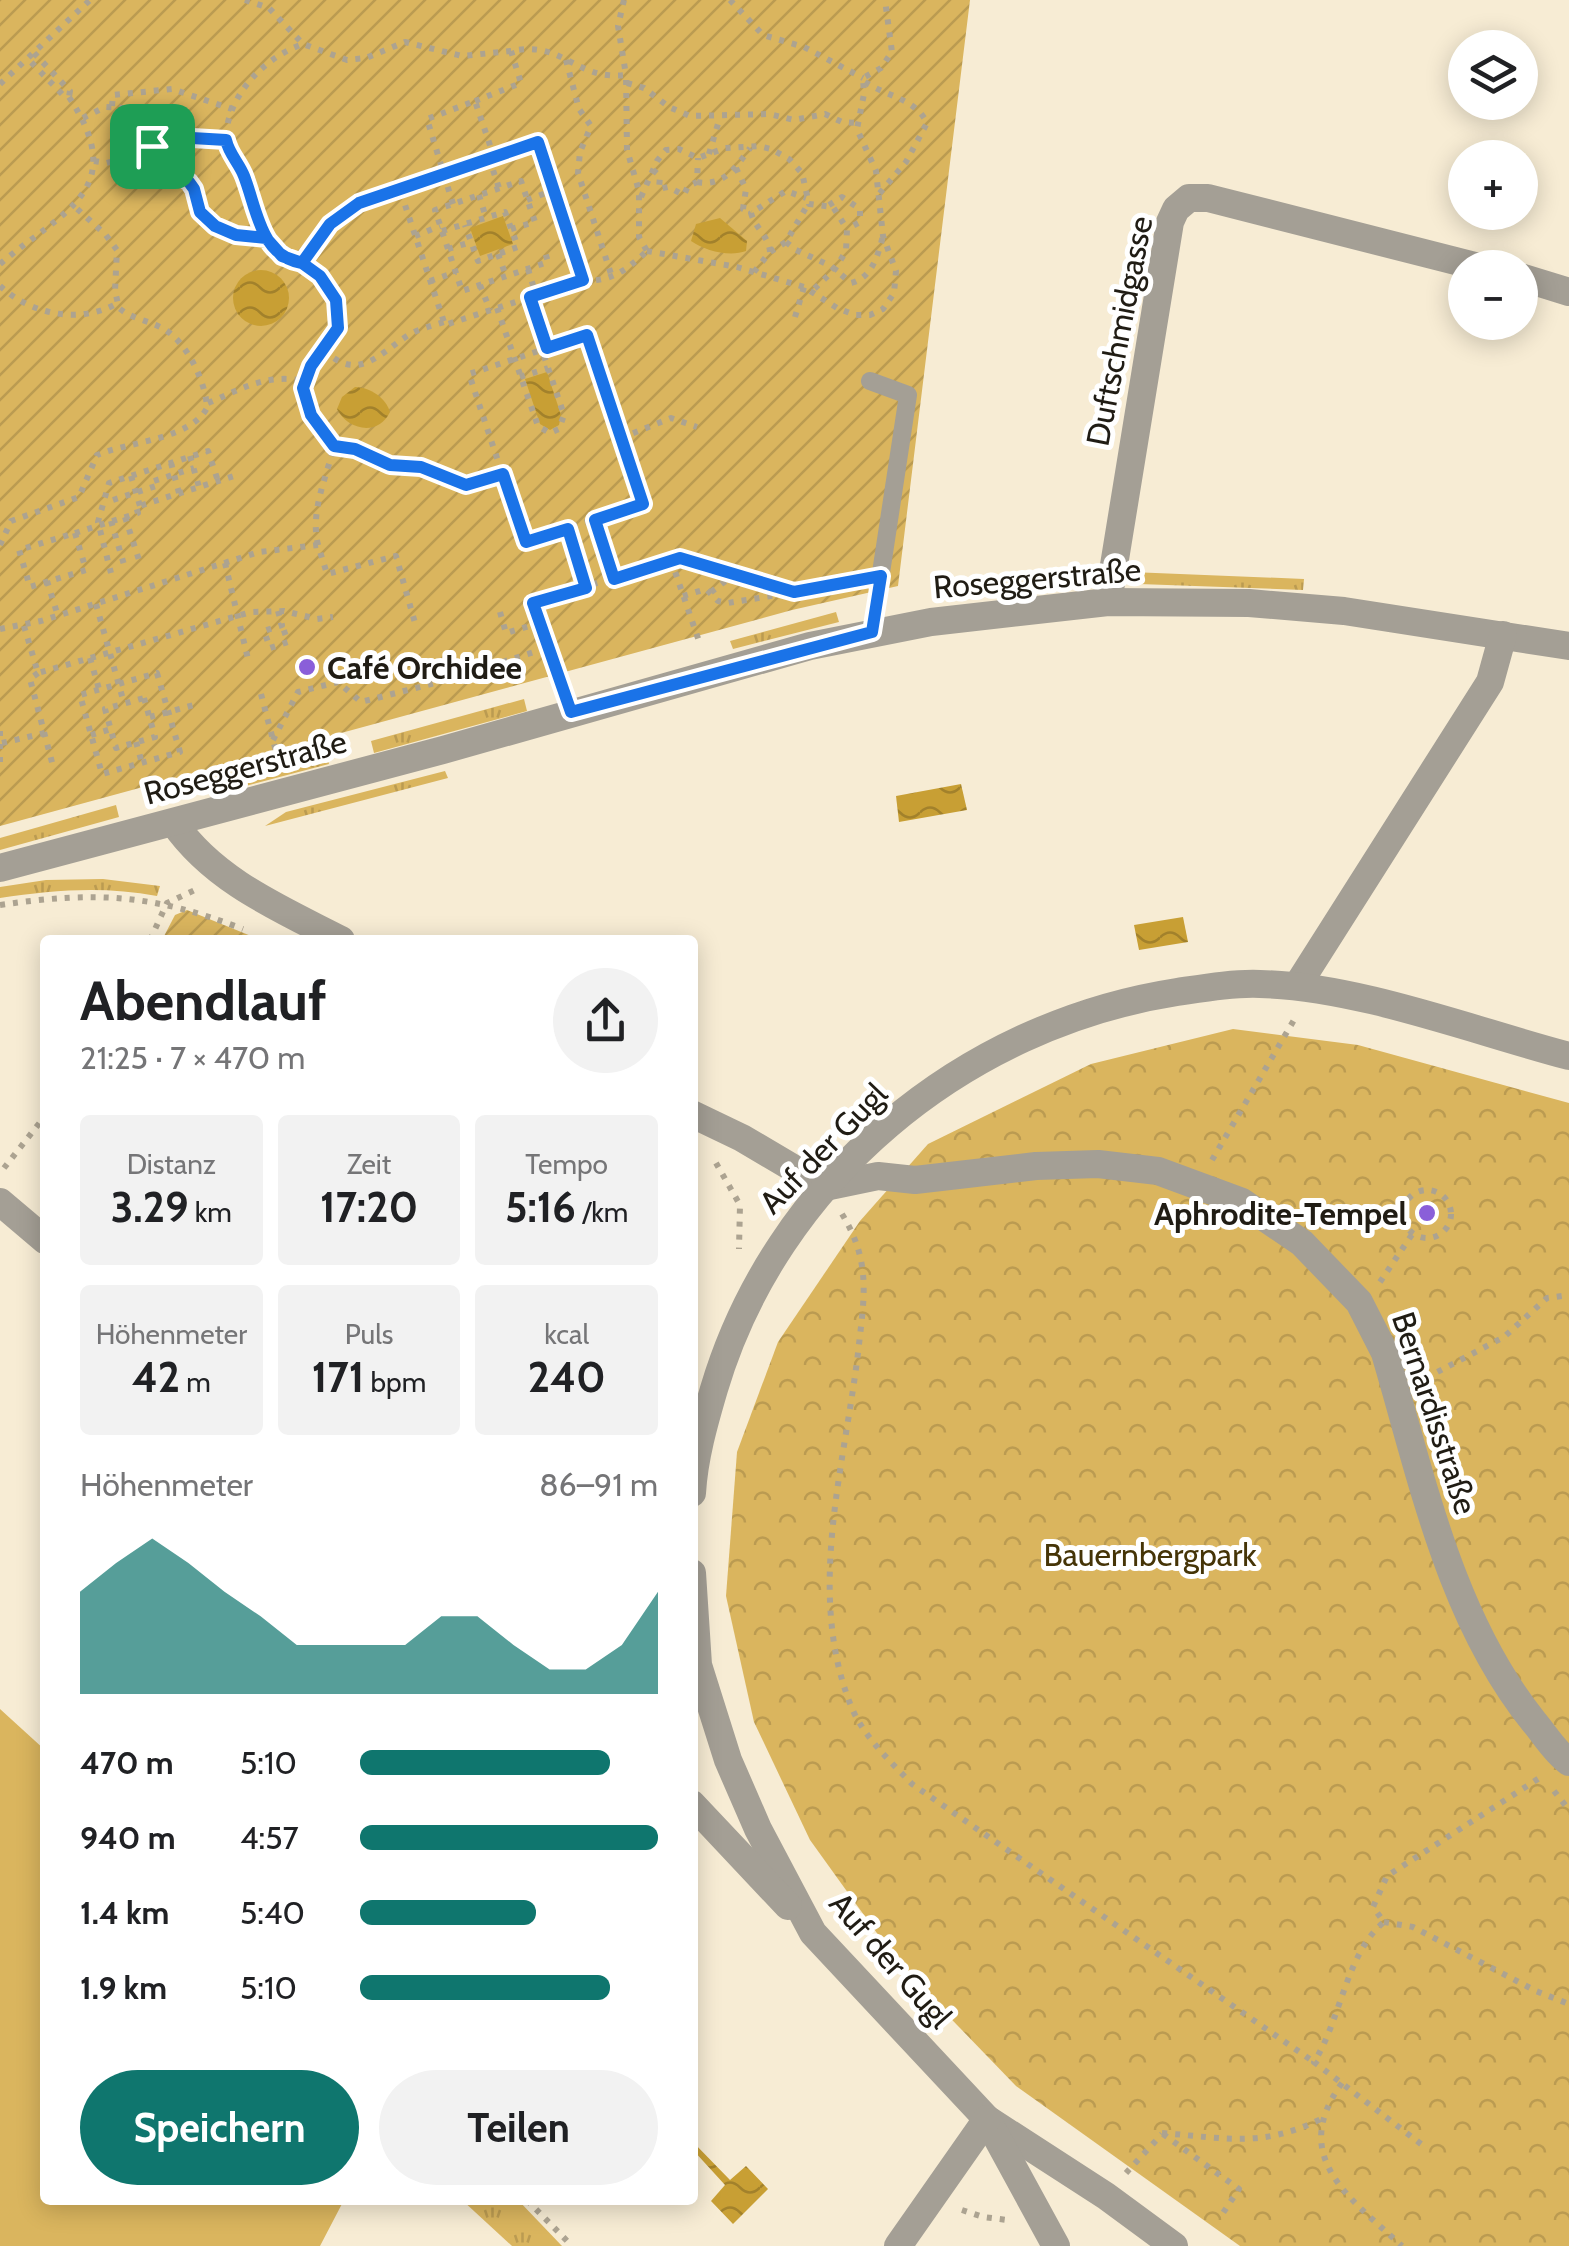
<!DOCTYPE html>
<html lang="de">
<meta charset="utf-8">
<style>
:root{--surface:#fff;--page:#f2f2f2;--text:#202124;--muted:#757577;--accent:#0f766e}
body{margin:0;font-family:Cabin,sans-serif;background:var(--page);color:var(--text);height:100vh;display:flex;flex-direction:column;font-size:38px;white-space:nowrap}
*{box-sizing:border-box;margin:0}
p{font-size:32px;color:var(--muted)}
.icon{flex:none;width:55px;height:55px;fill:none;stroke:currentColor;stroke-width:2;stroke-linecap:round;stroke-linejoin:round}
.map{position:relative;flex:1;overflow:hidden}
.side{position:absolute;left:40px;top:935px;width:658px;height:1270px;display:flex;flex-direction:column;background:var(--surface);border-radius:10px;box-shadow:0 5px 25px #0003}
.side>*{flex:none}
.tools{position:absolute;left:1448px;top:30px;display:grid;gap:20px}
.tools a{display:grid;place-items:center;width:90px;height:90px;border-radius:50%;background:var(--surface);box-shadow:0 5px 25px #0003;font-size:50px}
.pin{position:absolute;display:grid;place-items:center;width:85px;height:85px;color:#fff;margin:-42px;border-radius:20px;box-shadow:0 5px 15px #0006}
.round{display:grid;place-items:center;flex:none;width:105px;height:105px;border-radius:52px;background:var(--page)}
.head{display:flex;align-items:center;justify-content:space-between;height:170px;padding:0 40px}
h1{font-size:55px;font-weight:700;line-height:75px}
.figures{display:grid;grid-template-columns:repeat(3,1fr);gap:15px;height:170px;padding:10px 40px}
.figures div{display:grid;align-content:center;border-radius:10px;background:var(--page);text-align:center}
.figures b{font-size:42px;font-weight:700}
.figures small{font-size:28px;font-weight:400}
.figures p{font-size:28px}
.chart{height:280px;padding:20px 40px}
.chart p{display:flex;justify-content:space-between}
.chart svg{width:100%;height:180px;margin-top:10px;fill:var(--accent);opacity:.7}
.action{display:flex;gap:20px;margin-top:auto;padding:20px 40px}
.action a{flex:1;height:115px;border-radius:60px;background:var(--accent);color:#fff;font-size:40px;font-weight:700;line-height:115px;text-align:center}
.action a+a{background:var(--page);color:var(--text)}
ul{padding:0 40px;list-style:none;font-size:32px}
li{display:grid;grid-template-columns:160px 120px 1fr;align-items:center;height:75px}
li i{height:25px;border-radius:12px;background:var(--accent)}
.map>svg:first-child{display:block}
</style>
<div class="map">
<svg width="1569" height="2246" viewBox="0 0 1569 2246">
<defs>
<pattern id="grass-tufts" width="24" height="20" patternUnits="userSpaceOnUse" patternTransform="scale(2.5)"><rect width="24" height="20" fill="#dab55e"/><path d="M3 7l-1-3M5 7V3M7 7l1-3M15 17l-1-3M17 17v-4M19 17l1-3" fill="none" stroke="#bb9b51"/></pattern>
<pattern id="park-crowns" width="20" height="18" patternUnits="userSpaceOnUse" patternTransform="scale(2.5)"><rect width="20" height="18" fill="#dab55e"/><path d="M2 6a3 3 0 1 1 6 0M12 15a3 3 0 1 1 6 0" fill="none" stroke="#bb9b51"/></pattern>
<pattern id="garden-furrows" width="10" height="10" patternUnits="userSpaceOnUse" patternTransform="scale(2.5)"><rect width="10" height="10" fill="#dab55e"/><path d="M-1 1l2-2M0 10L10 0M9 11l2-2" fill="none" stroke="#bb9b51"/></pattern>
<pattern id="water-waves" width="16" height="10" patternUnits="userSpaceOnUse" patternTransform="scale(2.5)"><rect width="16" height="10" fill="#c89f34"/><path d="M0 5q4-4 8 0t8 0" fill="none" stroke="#a2812b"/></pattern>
</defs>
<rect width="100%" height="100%" fill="#f7ecd4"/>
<g fill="url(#grass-tufts)">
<path d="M1131 572 1304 579 1303 590 1139 584Z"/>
<path d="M836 612 839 622 733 649 730 641Z"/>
<path d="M524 699 527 711 374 753 371 741Z"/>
<path d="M326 753 329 764 215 794 212 783Z"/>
<path d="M445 771 448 778 265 826 286 812Z"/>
<path d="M116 805 119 817 0 850V838Z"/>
<path d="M103 879 160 886 157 896C103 886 54 890 0 898V887L46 880Z"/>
<path d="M462 2200H518L562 2246H512Z"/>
</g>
<path fill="url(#park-crowns)" d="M1233 1029 1358 1045 1569 1103V2246H1240L1016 2086 902 1968 810 1840 754 1722 726 1596 737 1452 778 1342 860 1221 928 1144 1091 1064Z"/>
<g fill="url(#garden-furrows)">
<path d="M0 0H970L898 586 792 610 0 826Z"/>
<path d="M187 910 256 938 260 940H162L175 915Z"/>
</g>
<path fill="#dab55e" d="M0 1709 45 1750V2200H344L320 2246H0Z"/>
<g fill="url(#water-waves)">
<path d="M503 216 513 244 480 256 470 228Z"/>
<path d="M720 218 747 241 746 251C730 257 705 251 691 241L696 224Z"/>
<circle cx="261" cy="298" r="28"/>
<path d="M547 372 561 415 559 425 550 430 540 424 525 379Z"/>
<path d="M355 387C370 387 386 398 390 412 379 436 348 431 337 409L342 397Z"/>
<path d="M961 784 967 810 899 822 896 796Z"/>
<path d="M1183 917 1188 942 1139 950 1134 925Z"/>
<path d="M692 2141 730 2180 746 2166 768 2189 733 2224 711 2201 725 2185 693 2150Z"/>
</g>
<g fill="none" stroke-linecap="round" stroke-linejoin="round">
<g stroke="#aca391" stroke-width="6" stroke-dasharray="5 8" stroke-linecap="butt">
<path d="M245 0 269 8 303 44 347 60 366 58 405 42 462 56 511 51"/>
<path d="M624 0 618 26 626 75"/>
<path d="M730 0 763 35 804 47 863 78"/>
<path d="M34 53 70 91 69 97"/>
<path d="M566 60 579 109 591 126 580 152 578 173 612 277"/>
<path d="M865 82C886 96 916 99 927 123L906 162 879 194"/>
<path d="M627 83 644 88 669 107 690 116 769 114 794 120 825 114 842 122 857 123"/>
<path d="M0 84 90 0"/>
<path d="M475 101 521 83 511 51C564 40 575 81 626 75L627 150 639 191V237L647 251"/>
<path d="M112 106 113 95 172 89 232 109"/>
<path d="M83 118 105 107 123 108 153 146"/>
<path d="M148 152C161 161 186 173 193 187 197 195 196 204 200 211 214 235 243 236 266 238"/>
<path d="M709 154 720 117"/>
<path d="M489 158 499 188"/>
<path d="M94 161 106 163 138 155 167 138 226 140"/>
<path d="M736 168 746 189 743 209 751 213"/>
<path d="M653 170 660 176 659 189 668 187 684 195 688 186 697 182 698 158"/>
<path d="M697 182C724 187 736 167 750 148"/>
<path d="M479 195 486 218"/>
<path d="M641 197 657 161 666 150 679 149 698 158 725 148 759 146 771 149 789 159 802 173 809 204 833 207 847 229 846 251 835 269 813 290"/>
<path d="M527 200 554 190"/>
<path d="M453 204 427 119 475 101 494 157"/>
<path d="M829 205 842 197 860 209V222L847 229"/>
<path d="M511 229 535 222 521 181 435 210 462 291 548 262 545 252"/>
<path d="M442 231 505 212 518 247 478 261 465 225"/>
<path d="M415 236 440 226"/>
<path d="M786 242 796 250 831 266 851 283C872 278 878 255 883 236"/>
<path d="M448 249 471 242"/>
<path d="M647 251 737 267 804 287 837 308 855 315H870L883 309 894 293 896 271 883 236 876 171 857 129 864 94 863 78 881 68 892 52 885 0"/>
<path d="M770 252C769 236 755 228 751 213L786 191 806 198"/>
<path d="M498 254 506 276"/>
<path d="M303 263C262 257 256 210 244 178 239 163 225 151 226 135 229 94 265 57 303 44"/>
<path d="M0 264C62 211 131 191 69 97L64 96 28 59"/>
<path d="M528 269 536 295"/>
<path d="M754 272 770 252 786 242 808 204"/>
<path d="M583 280C610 283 628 269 647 251"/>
<path d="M430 281 456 272"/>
<path d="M480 285 490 310"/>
<path d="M0 286C32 315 79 324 116 304"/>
<path d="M530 297 547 348"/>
<path d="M497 308 538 426 550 433 559 429 564 415 542 350"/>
<path d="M795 317 804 287"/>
<path d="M587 335 643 504 525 542 469 374Z"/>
<path d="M324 350C357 382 377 356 407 336 418 329 431 326 444 322"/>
<path d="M520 377 548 368"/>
<path d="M208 403C242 389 266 373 304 381"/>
<path d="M621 438 671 418 697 427"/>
<path d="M334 446C322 428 305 414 304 391 303 373 315 362 325 349 352 314 334 286 303 263 313 248 321 230 335 219 369 187 489 159 538 143L583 280 445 325 399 187"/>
<path d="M190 456 199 487"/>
<path d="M171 463 179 493"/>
<path d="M131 476 140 506"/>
<path d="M154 481 194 468"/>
<path d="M113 500 156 486"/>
<path d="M125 517 140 563"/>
<path d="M595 519 614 579"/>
<path d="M111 521 125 568"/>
<path d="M568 529 586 587"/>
<path d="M75 533 86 570 30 587 19 550Z"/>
<path d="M75 533 138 513 136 507 234 476"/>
<path d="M0 545 11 521 79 497 97 455C128 442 191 439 207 408 206 382 186 340 162 328 147 320 132 319 119 308L115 291 117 250 105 234 75 207"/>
<path d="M318 545C310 511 326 479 334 446L355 449 389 465 421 467 466 485 503 475"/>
<path d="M671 560 700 644"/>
<path d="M225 563 248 659"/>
<path d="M111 573 98 522 109 483 208 451 218 481"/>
<path d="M47 581 58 616"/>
<path d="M711 592 727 580 731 572"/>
<path d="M683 596 706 589 718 601 728 603 789 593"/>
<path d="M96 604 124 703"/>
<path d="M278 611 282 625 264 631 270 648 288 642 282 625"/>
<path d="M500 612 506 633 539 623"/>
<path d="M24 626 38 673 251 612 284 611 317 619 333 617"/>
<path d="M0 629 41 621 259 552 318 545 327 574 396 556 415 623"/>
<path d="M547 648 551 647 563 686"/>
<path d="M90 658 99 689"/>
<path d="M38 673 30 679 53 766"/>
<path d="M157 673 180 752 102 774 80 695Z"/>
<path d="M261 694 278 759"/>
<path d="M144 698 155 737 116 748 105 709Z"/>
<path d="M150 717 194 705"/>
<path d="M0 731V762"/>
<path d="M91 735 111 729"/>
<path d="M273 740 298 692 338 682 361 702 439 682 547 648 533 603 671 560 690 559 794 592 853 581"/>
<path d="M136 742 142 763"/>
<path d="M2 743 45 733"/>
<path d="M0 905C96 891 152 894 243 929"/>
<path d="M150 940 167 903 197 889"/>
<path d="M1212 1160 1294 1020"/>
<path d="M716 1163 740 1205 739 1249"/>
<path d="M4 1168 45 1116"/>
<circle cx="1427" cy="1214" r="24"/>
<path d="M842 1214C872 1263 864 1298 858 1353 844 1469 806 1593 851 1706 863 1736 890 1761 912 1784L1314 2062"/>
<path d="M1380 1282 1413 1233"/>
<path d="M1426 1378 1504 1337 1547 1298 1569 1295"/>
<path d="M1554 1791 1569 1810"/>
<path d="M1384 1922 1413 1927 1536 1991 1569 2004"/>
<path d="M1342 2083C1288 2157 1350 2198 1402 2246"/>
<path d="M1162 2133C1225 2138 1262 2148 1321 2119"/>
<path d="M1163 2134 1239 2189 1223 2213"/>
<path d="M1421 2144 1314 2062C1341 2020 1346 1953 1384 1922L1373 1907 1387 1876 1541 1777"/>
<path d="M1126 2173 1162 2134"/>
<path d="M527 2200 572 2246"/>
<path d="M962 2210 983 2217 1007 2220"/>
</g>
<path stroke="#a49f95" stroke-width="18" d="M870 381 908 395 872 632"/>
<path stroke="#a49f95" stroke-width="28" d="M825 1187 878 1176 915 1180 1036 1166 1098 1164 1158 1171 1242 1202 1302 1243 1359 1302 1385 1353C1422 1478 1450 1618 1534 1722 1545 1735 1555 1752 1569 1762"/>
<g stroke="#a49f95" stroke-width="28">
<path d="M1520 277 1569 292"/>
<path d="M1108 602 1170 222 1176 209 1189 198H1208L1483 268"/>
<path d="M174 823C214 881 281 909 341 940"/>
<path d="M0 868 443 750 810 646 931 622 1108 602 1249 603 1344 611 1569 646"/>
<path d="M1297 986 1490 682 1503 635"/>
<path d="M692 1114 742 1138 825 1187"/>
<path d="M0 1202 45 1240"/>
<path d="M692 1493C694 1458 704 1423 714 1389 776 1180 963 1025 1177 992 1204 988 1233 983 1260 984 1357 986 1474 1031 1569 1056"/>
<path d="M692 1573 698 1665 728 1760 758 1829 813 1933 987 2119 1106 2196 1174 2246"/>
<path d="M692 1804 788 1906"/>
<path d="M990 2125 1056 2246"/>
<path d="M898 2246 987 2119"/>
</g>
</g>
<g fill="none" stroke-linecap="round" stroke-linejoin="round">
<defs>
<path id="route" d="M152 146 148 152 189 182 194 189 200 212 215 226 236 235 266 238 282 256 302 263 320 276 336 300 338 328 311 366 303 388 311 415 334 446 355 449 390 465 421 467 466 485 503 474 526 542 568 529 586 588 533 603 571 712 872 632 881 576 794 592 680 558 614 579 595 520 643 504 587 335 547 348 530 297 583 280 538 142 359 203 330 224 302 263C260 256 257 209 244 176 239 163 229 154 226 140L175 137 152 146"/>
</defs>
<use href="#route" stroke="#fff" stroke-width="20"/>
<use href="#route" stroke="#1a73e8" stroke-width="12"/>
</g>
<g fill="#8a5fd9" stroke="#fff" stroke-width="4">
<circle cx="307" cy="667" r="10"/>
<circle cx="1427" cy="1213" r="10"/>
</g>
<g text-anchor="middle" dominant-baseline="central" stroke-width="10" stroke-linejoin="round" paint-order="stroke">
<g font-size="32" fill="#201c14" stroke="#fff">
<text transform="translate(1119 331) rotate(-79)">Duftschmidgasse</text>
<text transform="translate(1037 578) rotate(-5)">Roseggerstraße</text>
<text transform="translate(245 767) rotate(-15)">Roseggerstraße</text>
<text transform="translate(823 1148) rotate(-46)">Auf der Gugl</text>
<text transform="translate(1435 1413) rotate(72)">Bernardisstraße</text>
<text transform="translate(891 1960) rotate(49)">Auf der Gugl</text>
</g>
<g font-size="32" font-weight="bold" fill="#201c14" stroke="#fff" text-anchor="start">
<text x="327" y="667">Café Orchidee</text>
<text x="1407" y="1213" text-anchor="end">Aphrodite-Tempel</text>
</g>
<g font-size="32" fill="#453407" stroke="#fff">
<text x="1150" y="1554">Bauernbergpark</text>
</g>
</g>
</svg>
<div class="tools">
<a><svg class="icon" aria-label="layers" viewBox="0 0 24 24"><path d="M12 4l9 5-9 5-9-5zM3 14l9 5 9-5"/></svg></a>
<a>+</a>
<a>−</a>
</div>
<div class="pin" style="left:152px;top:146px;background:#1e9e55"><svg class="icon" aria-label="arrive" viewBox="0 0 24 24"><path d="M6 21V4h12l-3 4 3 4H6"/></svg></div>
<section class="side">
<div class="head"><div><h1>Abendlauf</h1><p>21:25 · 7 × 470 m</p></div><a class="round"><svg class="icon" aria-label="share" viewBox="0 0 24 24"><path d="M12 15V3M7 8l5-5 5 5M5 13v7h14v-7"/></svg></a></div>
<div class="figures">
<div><p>Distanz</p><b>3.29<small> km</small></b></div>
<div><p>Zeit</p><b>17:20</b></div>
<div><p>Tempo</p><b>5:16<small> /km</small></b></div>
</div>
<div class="figures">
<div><p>Höhenmeter</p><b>42<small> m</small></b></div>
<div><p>Puls</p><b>171<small> bpm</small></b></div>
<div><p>kcal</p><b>240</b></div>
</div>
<div class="chart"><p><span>Höhenmeter</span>86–91 m</p>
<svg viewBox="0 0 160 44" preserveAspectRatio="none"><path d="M0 44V19L10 12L20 6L30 12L40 19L50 25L60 32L70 32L80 32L90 32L100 25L110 25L120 32L130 38L140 38L150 32L160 19V44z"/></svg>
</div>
<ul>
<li><b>470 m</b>5:10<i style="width:84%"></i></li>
<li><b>940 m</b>4:57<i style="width:100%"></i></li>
<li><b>1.4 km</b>5:40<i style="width:59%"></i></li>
<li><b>1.9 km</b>5:10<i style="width:84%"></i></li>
</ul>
<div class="action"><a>Speichern</a><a>Teilen</a></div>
</section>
</div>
